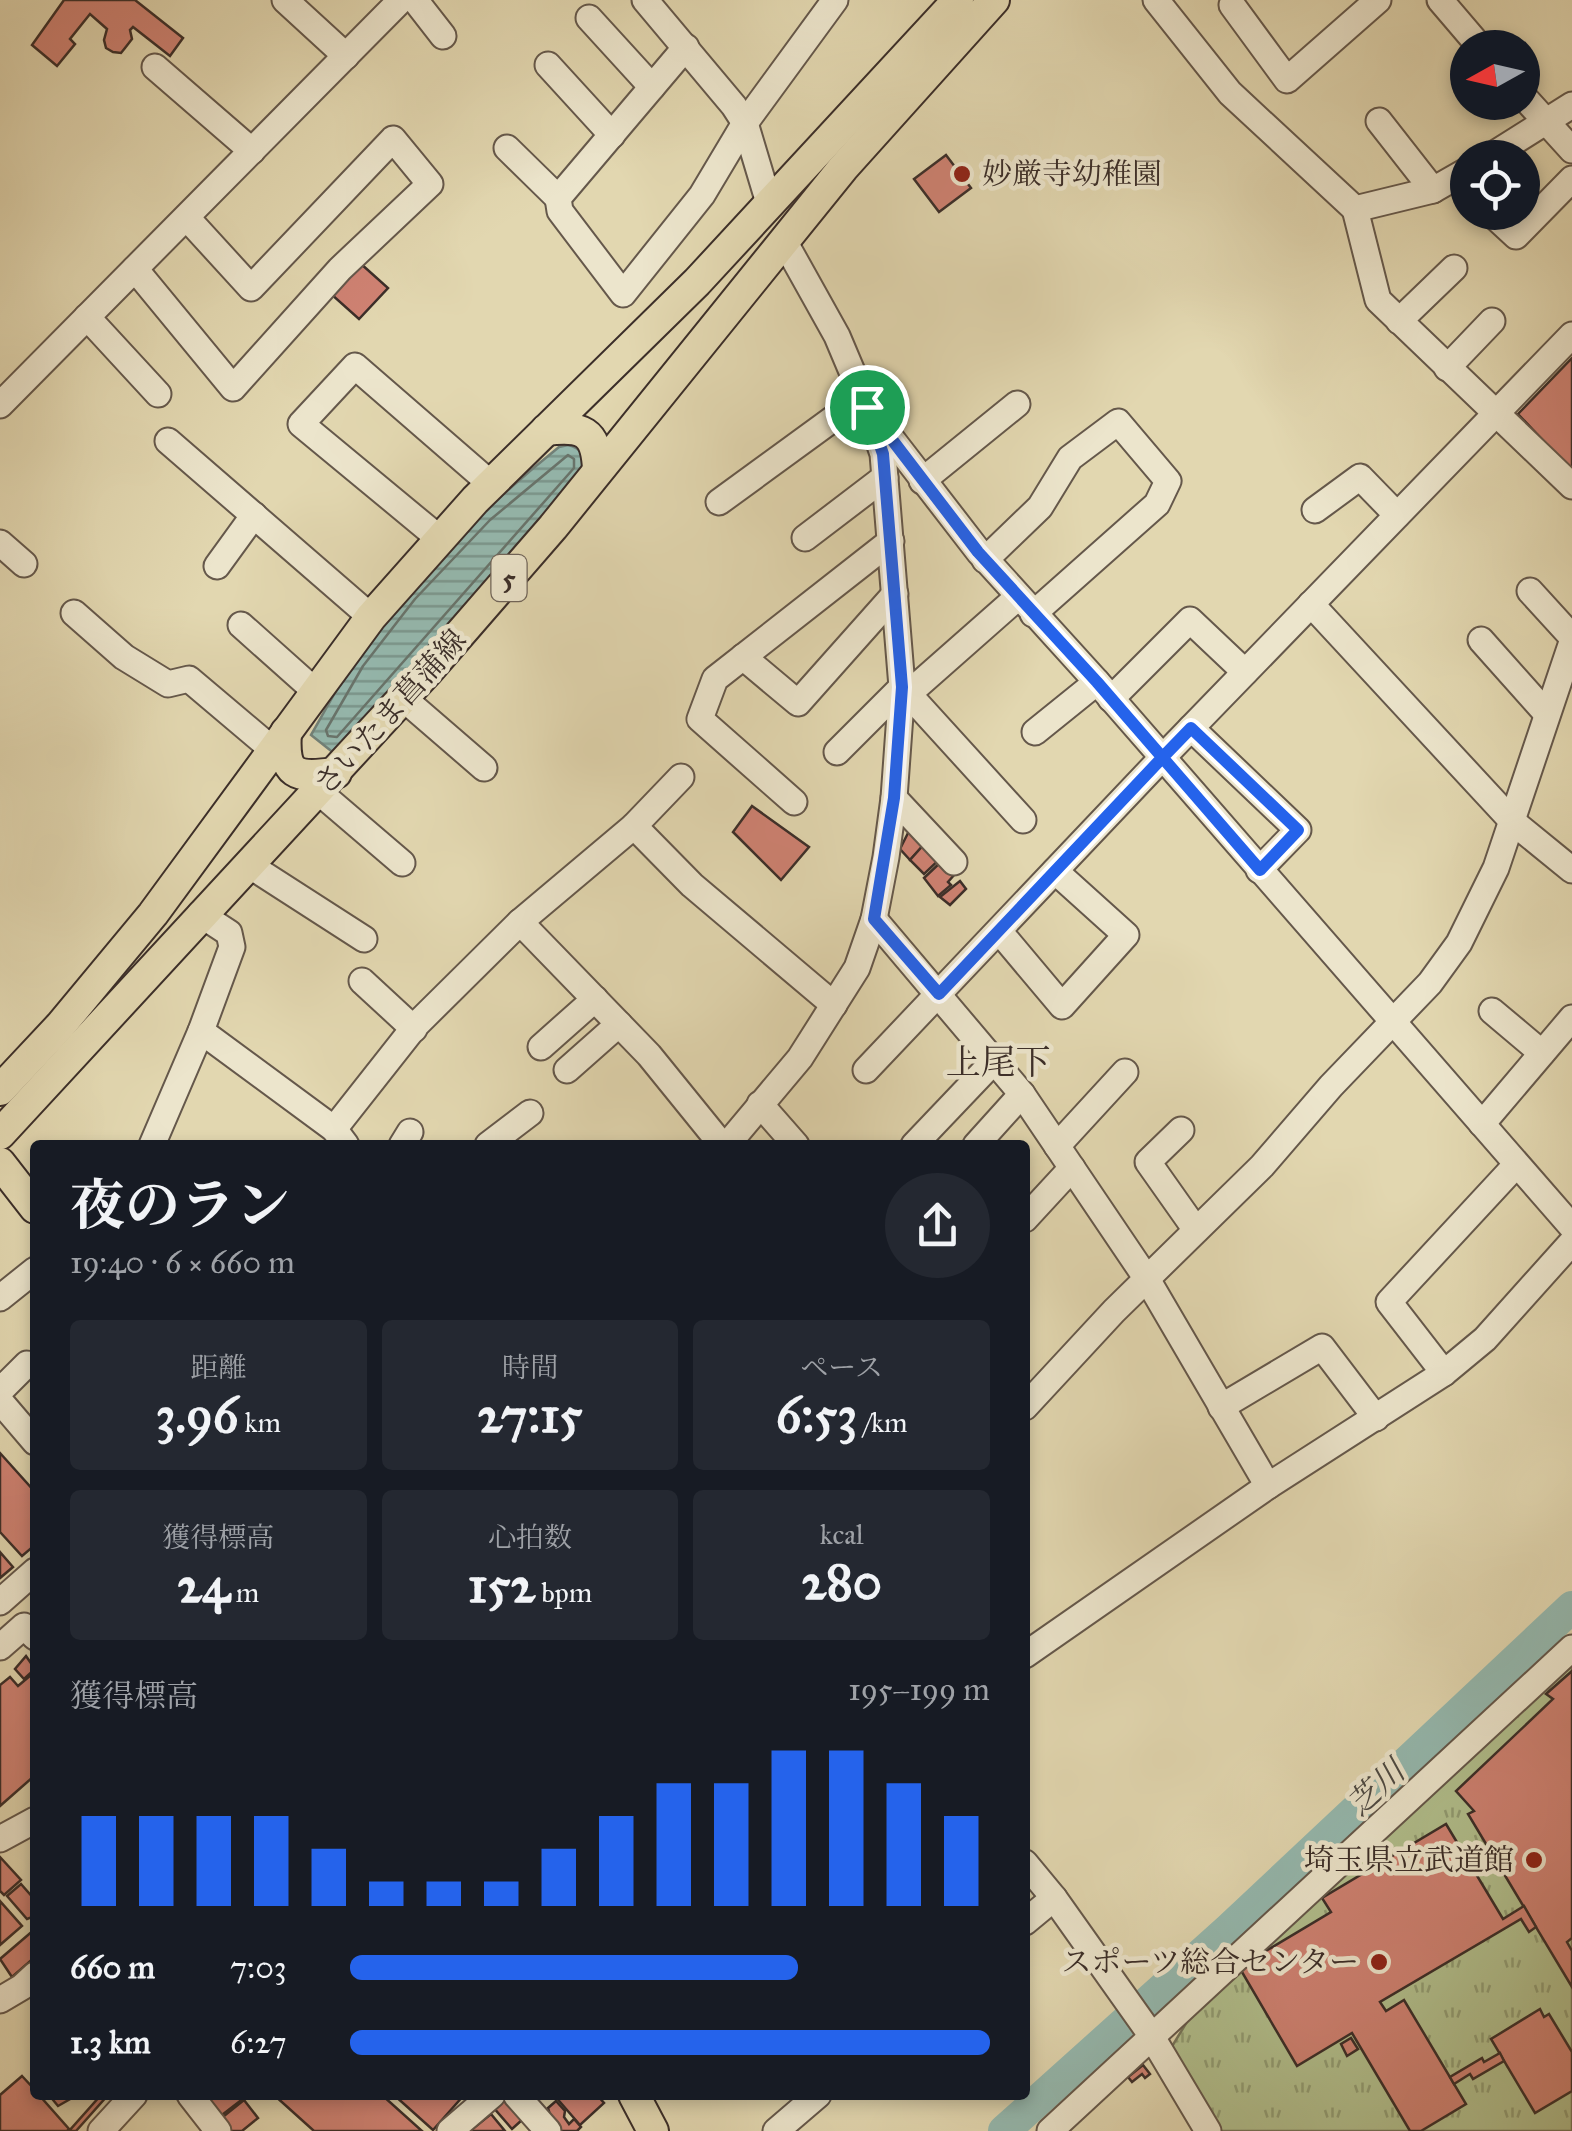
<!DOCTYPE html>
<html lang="ja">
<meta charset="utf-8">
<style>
:root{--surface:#171b24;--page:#242831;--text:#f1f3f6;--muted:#9ea1a6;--accent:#2563eb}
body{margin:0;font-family:"IM FELL Great Primer","Noto Serif JP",serif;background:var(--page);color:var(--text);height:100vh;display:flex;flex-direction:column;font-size:38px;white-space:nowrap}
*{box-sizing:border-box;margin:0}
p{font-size:32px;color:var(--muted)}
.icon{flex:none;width:55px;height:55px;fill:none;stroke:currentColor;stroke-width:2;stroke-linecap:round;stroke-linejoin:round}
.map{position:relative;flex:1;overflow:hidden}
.panel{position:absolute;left:30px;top:1140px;width:1000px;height:960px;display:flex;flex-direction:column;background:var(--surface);border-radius:10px;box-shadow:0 5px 15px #0003}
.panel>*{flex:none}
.needle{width:65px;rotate:262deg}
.buttons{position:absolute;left:1450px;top:30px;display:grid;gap:20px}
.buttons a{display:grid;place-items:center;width:90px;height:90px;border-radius:50%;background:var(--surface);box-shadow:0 5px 15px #0003;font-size:50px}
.pin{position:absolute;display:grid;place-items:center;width:85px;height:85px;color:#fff;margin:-42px;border:5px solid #fff;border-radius:50%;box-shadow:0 2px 10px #0007}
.round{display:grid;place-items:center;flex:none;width:105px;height:105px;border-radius:52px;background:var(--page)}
.summary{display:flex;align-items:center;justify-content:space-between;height:170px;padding:0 40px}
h1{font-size:55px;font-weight:700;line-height:75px}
.stats{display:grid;grid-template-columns:repeat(3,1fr);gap:15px;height:170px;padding:10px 40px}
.stats div{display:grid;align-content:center;border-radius:10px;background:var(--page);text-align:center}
.stats b{font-size:50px;font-weight:700}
.stats small{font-size:28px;font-weight:400}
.stats p{font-size:28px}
.chart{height:280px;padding:20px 40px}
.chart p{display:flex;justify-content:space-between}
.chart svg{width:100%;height:180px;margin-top:10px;stroke:var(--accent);stroke-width:6}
ul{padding:0 40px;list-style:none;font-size:32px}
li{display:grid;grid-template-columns:160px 120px 1fr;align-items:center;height:75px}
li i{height:25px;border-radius:12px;background:var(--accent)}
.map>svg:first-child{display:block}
</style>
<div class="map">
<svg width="1572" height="2131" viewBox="0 0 1572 2131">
<defs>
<pattern id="park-tufts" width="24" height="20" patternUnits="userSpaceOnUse" patternTransform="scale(2.5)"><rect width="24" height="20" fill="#b1bf8d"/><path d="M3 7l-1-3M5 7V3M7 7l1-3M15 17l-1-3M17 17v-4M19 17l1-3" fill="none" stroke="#919c73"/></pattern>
<pattern id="water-rules" width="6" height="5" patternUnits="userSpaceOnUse" patternTransform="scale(2.5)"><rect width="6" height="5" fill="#95b9af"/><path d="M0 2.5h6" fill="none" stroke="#7b978e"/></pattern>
</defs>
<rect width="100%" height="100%" fill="#e2d7b0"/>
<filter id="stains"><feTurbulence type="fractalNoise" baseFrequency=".002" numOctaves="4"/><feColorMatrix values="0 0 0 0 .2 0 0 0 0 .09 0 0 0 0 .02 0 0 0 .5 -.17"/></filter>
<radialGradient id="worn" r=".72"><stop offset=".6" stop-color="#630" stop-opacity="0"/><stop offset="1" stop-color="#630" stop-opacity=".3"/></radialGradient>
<path fill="url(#park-tufts)" stroke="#76765b" stroke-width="2.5" d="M1572 1662V2131H1217L1171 2048 1196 2007Z"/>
<path fill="url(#water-rules)" stroke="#718179" stroke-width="2.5" d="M568 445C584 449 583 456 584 471L335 754 311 735C325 711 338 686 353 662 403 585 487 505 559 447Z"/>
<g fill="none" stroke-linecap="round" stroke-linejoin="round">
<path stroke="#68746c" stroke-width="2.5" d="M568 455 574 459V468L337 737 328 736 326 730 363 666 415 599 490 520Z"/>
<path stroke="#95b9af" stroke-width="32" d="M1004 2131 1228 1930 1572 1607"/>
</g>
<g fill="#cf8273" stroke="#3b2e29" stroke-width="2.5">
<path d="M64 0H135L183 38 170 56 133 27 130 30 132 39 125 48 121 53 113 52 106 48 104 40 107 29 90 14 70 39 75 44 57 66 32 45Z"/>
<path d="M946 155 971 188 939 212 914 179Z"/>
<path d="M360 263 388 288 359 319 331 294Z"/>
<path d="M1572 358V471L1518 414Z"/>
<path d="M752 806 809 847 781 880 733 832Z"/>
<path d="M913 823 927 841 910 860 900 849Z"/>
<path d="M927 841 942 857 924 874 910 860Z"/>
<path d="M944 859 955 874 948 882 951 885 938 896 924 878Z"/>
<path d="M960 881 966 889 950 905 940 897Z"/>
<path d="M0 1453 35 1492V1545L22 1556 0 1532Z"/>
<path d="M0 1552 13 1567 0 1578Z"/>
<path d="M26 1656 35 1669 24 1679 15 1669Z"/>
<path d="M1572 1671V1938L1567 1942 1572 1951V1987L1468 1814 1474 1811 1456 1791 1553 1699 1546 1694Z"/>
<path d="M31 1675 35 1679V1780L33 1777 0 1806V1685L10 1677 18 1686Z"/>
<path d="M1446 1824 1503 1919 1524 1906 1536 1927 1529 1932 1521 1919 1380 2002 1386 2011 1404 2000 1466 2104 1421 2131H1410L1352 2033 1297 2066 1239 1967 1331 1912 1322 1898Z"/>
<path d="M0 1857 21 1880 4 1895 0 1891Z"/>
<path d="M21 1884 35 1900V1916L27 1919 7 1896Z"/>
<path d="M0 1901 22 1926 0 1945Z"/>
<path d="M35 1929V1957L12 1977 0 1959Z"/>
<path d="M1540 2009 1544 2017 1549 2014 1572 2052V2091L1535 2113 1491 2039Z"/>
<path d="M1351 2038 1358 2049 1347 2056 1341 2044Z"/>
<path d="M1500 2053 1504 2061 1473 2079 1470 2074 1454 2084 1450 2077 1482 2058 1484 2062Z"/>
<path d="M1143 2065 1150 2074 1145 2078 1142 2074 1132 2082 1128 2077Z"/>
<path d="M22 2076 35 2090V2095H39L69 2129 67 2131H0V2095Z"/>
<path d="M49 2095H69L72 2098 58 2106Z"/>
<path d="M101 2095H108L76 2131H69Z"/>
<path d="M200 2095H242L244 2098 218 2118Z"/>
<path d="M274 2095H382L422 2131H314Z"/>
<path d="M394 2095H464L433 2130Z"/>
<path d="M554 2095H597L604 2103 580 2125Z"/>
<path d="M505 2096 523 2119 512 2129 493 2107Z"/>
<path d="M244 2100 258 2118 242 2131H227L219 2120Z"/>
<path d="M556 2101 565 2111 564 2117 569 2124 574 2119 581 2127 577 2131H555L548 2108Z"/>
<path d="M491 2114 505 2131H470Z"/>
</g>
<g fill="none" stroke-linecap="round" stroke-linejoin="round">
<defs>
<g id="minor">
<path d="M285 0 346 56"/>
<path d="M415 0 443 36"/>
<path d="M645 0 734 106 745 123 769 203"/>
<path d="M1156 0 1230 93 1355 209 1433 190 1468 170"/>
<path d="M1440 0 1481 48"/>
<path d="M1232 5 1287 80 1378 0"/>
<path d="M589 18 652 87"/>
<path d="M686 47 558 198 560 211 623 294 702 195 745 123 835 0"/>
<path d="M548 65 612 135"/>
<path d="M155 67 252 151"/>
<path d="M1522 95 1572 150"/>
<path d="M1379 121 1433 190"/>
<path d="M507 148 558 198"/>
<path d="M1488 158 1572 105"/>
<path d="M1355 209 1378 300 1572 486"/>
<path d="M1490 212 1516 236 1572 179"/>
<path d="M135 269 233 388 340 269 430 184 393 139 251 288 187 218"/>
<path d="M87 317 158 394"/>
<path d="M1399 321 1454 268"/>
<path d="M1447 368 1492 321"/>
<path d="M0 405 401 0"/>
<path d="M867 407 979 552 1097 682 1572 1227"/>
<path d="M168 441 371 617"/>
<path d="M922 481 1017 404"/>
<path d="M719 502 863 397"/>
<path d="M1315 510 1360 477 1397 515"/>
<path d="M805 538 885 477"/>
<path d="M440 539 301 424 355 366 491 484"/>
<path d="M0 543 24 564"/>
<path d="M985 560 1040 507 1070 458 1118 422 1168 481 1157 504 1033 614"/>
<path d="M217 566 254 515"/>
<path d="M1530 591 1572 637"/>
<path d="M1311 604 1513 822 1572 870"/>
<path d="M74 613 124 657 168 684 189 679 273 750"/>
<path d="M241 625 315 691"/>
<path d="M1481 640 1547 714"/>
<path d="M743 657 798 703 895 594"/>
<path d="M908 694 1018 597"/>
<path d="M403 698 484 768"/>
<path d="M1111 699 1190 620 1245 672"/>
<path d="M1191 728 1298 830 1259 870"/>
<path d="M1035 732 1097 682"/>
<path d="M837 752 902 687 1023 820"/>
<path d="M681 777 634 826 692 885 834 1005"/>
<path d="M319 792 402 863"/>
<path d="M894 798 954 862"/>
<path d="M794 802 700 719 715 679 891 541"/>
<path d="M249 865 364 939"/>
<path d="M874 919 1022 1094 1147 1279 1268 1486"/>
<path d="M520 922 634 826"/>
<path d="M999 931 1062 1006 1126 935 1055 871"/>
<path d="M362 981 414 1029"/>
<path d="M1492 1011 1542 1053"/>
<path d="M201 1031 334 1129 346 1145"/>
<path d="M541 1047 595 999"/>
<path d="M567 1070 619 1024"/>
<path d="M866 1070 1161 759 1572 335"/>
<path d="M760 1104 796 1145"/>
<path d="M1482 1124 1572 1018"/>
<path d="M334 1129 416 1025 520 922 649 1055 722 1145"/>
<path d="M1181 1130 1148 1162 1196 1230"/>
<path d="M152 1145 201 1031 232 947 229 933 200 914"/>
<path d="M402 1145 410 1132"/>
<path d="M488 1145 530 1113"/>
<path d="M727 1145 800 1058 857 968 874 919 886 857 894 798 902 687 883 454 867 407 837 336 784 241"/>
<path d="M914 1145 994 1061"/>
<path d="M976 1145 1022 1094"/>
<path d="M1057 1146 1125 1072"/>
<path d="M1025 1219 1072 1168"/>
<path d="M0 1298 35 1270"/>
<path d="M1444 1373 1389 1302 1516 1165"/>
<path d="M0 1391 27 1364 35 1366"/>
<path d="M0 1401 35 1442"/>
<path d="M1025 1407 1114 1311 1262 1166 1331 1086 1430 983 1459 943 1496 868 1572 642"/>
<path d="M1221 1407 1322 1347 1376 1418"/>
<path d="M0 1602 35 1571"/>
<path d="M0 1647 24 1626 35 1637"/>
<path d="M1025 1655 1268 1486 1444 1373 1485 1339 1572 1242"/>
<path d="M0 1839 35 1820"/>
<path d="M1025 1863 1054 1898 1149 2032 1208 2131"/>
<path d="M1025 1922 1054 1898"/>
<path d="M0 2000 22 1987 35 1975"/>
<path d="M190 2095 218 2131"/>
<path d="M516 2095 548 2131"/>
<path d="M101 2131 134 2095"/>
<path d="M450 2131 492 2095"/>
<path d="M776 2131 818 2095"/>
<path d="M1050 2131 1572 1648"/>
</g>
<g id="major">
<path d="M546 430C582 426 596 430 598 469"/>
<path d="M286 732C283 776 295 778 336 773"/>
<path d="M0 1090 60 1026 153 914 371 617 475 500 697 282 958 0"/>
<path d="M0 1134 427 672 553 527 843 168 994 0"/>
<path d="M0 1163 35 1208"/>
<path d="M634 2095 653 2131"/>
</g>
</defs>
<use href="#minor" stroke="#65584b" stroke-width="29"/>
<use href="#major" stroke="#3b2e29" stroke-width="34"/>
<use href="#minor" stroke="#ece5cc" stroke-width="25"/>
<use href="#major" stroke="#e2d7b0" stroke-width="30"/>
</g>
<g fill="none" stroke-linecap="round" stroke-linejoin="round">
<defs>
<path id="route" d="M867 407 978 552 1097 682 1260 870 1298 830 1191 728 1161 759 939 994 874 919 894 798 902 687 883 454 867 407"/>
</defs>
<use href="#route" stroke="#fff" stroke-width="20"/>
<use href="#route" stroke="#2563eb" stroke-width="12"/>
</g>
<g fill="#8f2418" stroke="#ece5cc" stroke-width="4">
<circle cx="962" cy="174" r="10"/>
<circle cx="1534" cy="1860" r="10"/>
<circle cx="1379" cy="1962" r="10"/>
</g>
<g text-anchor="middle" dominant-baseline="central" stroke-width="9" stroke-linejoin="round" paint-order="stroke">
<rect fill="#ece5cc" stroke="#70655a" stroke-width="2.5" x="491.5" y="555" width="35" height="46" rx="8"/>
<g font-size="28" font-weight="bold" fill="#3b2e29">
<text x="509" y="578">5</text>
</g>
<g font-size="30" fill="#3b2e29" stroke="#ece5cc" text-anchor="end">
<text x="982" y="174" text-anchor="start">妙厳寺幼稚園</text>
<text x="1514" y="1860">埼玉県立武道館</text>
<text x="1359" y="1962">スポーツ総合センター</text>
</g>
<g font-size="30" fill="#3b2e29" stroke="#ece5cc">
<text transform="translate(390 712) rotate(-48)">さいたま菖蒲線</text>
</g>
<g font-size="32" font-style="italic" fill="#4d4a44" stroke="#ece5cc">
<text transform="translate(1376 1788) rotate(-43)">芝川</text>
</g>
<g font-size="35" fill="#3b2e29" stroke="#ece5cc">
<text x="998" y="1062">上尾下</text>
</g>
</g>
<rect width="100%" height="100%" filter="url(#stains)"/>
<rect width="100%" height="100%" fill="url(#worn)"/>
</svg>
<div class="buttons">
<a><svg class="needle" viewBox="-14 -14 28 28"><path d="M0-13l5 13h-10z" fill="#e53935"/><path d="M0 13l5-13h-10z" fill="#9ea1a6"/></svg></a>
<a><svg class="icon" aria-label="locate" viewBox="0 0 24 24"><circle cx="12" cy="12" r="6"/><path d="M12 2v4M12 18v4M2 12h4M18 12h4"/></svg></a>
</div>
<div class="pin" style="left:867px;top:407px;background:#1e9e55"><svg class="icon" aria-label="arrive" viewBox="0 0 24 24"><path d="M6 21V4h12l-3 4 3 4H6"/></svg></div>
<section class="panel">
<div class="summary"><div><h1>夜のラン</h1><p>19:40 · 6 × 660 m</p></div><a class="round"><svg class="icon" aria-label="share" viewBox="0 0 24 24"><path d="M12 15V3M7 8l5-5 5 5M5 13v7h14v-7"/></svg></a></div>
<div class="stats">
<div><p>距離</p><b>3.96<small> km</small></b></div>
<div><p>時間</p><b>27:15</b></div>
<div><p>ペース</p><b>6:53<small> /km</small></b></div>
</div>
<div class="stats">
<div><p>獲得標高</p><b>24<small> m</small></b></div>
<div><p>心拍数</p><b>152<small> bpm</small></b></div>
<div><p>kcal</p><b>280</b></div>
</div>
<div class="chart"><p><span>獲得標高</span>195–199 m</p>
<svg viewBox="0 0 160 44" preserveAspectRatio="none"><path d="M5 44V22M15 44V22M25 44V22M35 44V22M45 44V30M55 44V38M65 44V38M75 44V38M85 44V30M95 44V22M105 44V14M115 44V14M125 44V6M135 44V6M145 44V14M155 44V22"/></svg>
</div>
<ul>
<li><b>660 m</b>7:03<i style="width:70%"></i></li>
<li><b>1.3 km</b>6:27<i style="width:100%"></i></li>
</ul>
</section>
</div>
